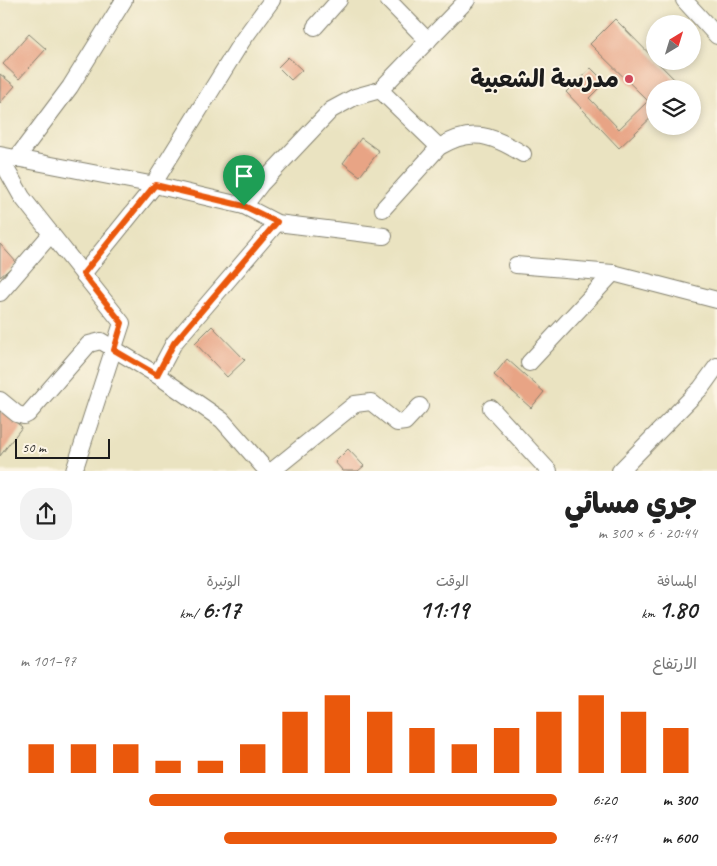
<!DOCTYPE html>
<html lang="ar">
<meta charset="utf-8">
<style>
:root{--surface:#fff;--page:#f2f2f2;--text:#222;--muted:#767676;--accent:#ea580c}
body{margin:0;font-family:Caveat,"Playpen Sans Arabic",sans-serif;background:var(--page);color:var(--text);direction:rtl;height:100vh;display:flex;flex-direction:column;font-size:19px;white-space:nowrap}
*{box-sizing:border-box;margin:0}
p{font-size:16px;color:var(--muted)}
.icon{flex:none;width:28px;height:28px;fill:none;stroke:currentColor;stroke-width:2;stroke-linecap:round;stroke-linejoin:round}
.map{position:relative;height:471px;overflow:hidden;direction:ltr}
.sheet{display:flex;flex-direction:column;background:var(--surface);flex:1}
.sheet>*{flex:none}
.needle{width:32px;rotate:38deg}
.controls{position:absolute;left:646px;top:15px;display:grid;gap:10px}
.controls a{display:grid;place-items:center;width:55px;height:55px;border-radius:50%;background:var(--surface);box-shadow:0 2px 8px #0003;font-size:25px}
.scale{position:absolute;left:15px;bottom:12px;width:95px;box-sizing:border-box;padding-left:5px;border:2px solid #1c1c1c;border-top:0;font-size:14px;line-height:18px;white-space:nowrap;color:#1c1c1c;-webkit-text-stroke:4px #fcf5e5;paint-order:stroke}
.pin{position:absolute;display:grid;place-items:center;width:42px;height:42px;color:#fff;margin:-51px -21px;border-radius:50% 50% 50% 0;rotate:-45deg;box-shadow:0 0 5px #0007}
.pin .icon{rotate:45deg}
.round{display:grid;place-items:center;flex:none;width:52px;height:52px;border-radius:20px;background:var(--page)}
.head{display:flex;align-items:center;justify-content:space-between;height:85px;padding:0 20px}
h1{font-size:28px;font-weight:800;line-height:38px}
.figures{display:grid;grid-template-columns:repeat(3,1fr);gap:8px;height:85px;padding:5px 20px}
.figures div{display:grid;align-content:center}
.figures b{font-size:25px;font-weight:800}
.figures small{font-size:14px;font-weight:400}
.figures p{font-size:14px}
.chart{height:140px;padding:10px 20px}
.chart p{display:flex;justify-content:space-between}
.chart svg{width:100%;height:90px;margin-top:5px;stroke:var(--accent);stroke-width:6}
ul{padding:0 20px;list-style:none;font-size:16px}
li{display:grid;grid-template-columns:80px 60px 1fr;align-items:center;height:38px}
li i{height:12px;border-radius:6px;background:var(--accent)}
.map>svg:first-child{display:block}
</style>
<div class="map">
<svg width="717" height="471" viewBox="0 0 717 471">
<rect width="100%" height="100%" fill="#fcf5e5"/>
<filter id="ink" filterUnits="userSpaceOnUse"><feTurbulence type="fractalNoise" baseFrequency=".02" numOctaves="2"/><feDisplacementMap in="SourceGraphic" scale="10" xChannelSelector="R" yChannelSelector="G"/><feConvolveMatrix kernelMatrix="1 2 1 2 8 2 1 2 1" color-interpolation-filters="sRGB"/></filter>
<filter id="wash" filterUnits="userSpaceOnUse"><feTurbulence type="fractalNoise" baseFrequency=".0096" numOctaves="4" result="noise"/><feDisplacementMap in="SourceGraphic" scale="20" xChannelSelector="R" yChannelSelector="G"/><feGaussianBlur stdDeviation="1.12" result="paint"/><feColorMatrix in="noise" values="0 0 0 0 0 0 0 0 0 0 0 0 0 0 0 0 0 1.4 0 .05"/><feComposite in="paint" operator="in"/></filter>
<g filter="url(#wash)">
<rect width="100%" height="100%" fill="#eae3c1"/>
<g id="blocks">
<g fill="#e8a485">
<path d="M615 19 684 89H655V114L619 148 566 92 591 68 605 82 589 98 619 129 648 101 590 44Z"/>
<path d="M29 34 46 49 19 79 3 64Z"/>
<path d="M288 57 302 70 291 80 278 67Z"/>
<path d="M0 74 15 86 0 103Z"/>
<path d="M361 138 379 151 360 176 343 163Z"/>
<path d="M0 244 17 263 0 277Z"/>
<path d="M212 326 245 360 227 377 195 343Z"/>
<path d="M507 359 544 392 531 408 494 375Z"/>
<path d="M0 410 22 427 0 456Z"/>
<path d="M348 449 364 466 358 471H343L335 462Z"/>
</g>
</g>
</g>
<g filter="url(#ink)">
<use href="#blocks" fill-opacity="0" stroke="#83806e" stroke-width="1"/>
<g fill="none" stroke-linecap="round" stroke-linejoin="round">
<defs>
<g id="minor">
<path d="M388 0 428 41"/>
<path d="M684 0 717 36"/>
<path d="M315 27 339 0"/>
<path d="M380 90 439 147"/>
<path d="M0 155 155 185 244 206 277 223 384 236"/>
<path d="M0 158 22 197 122 323 74 471"/>
<path d="M16 159 70 87 124 0"/>
<path d="M244 206 261 184 331 110 355 97 380 90 467 0"/>
<path d="M383 209 439 147C472 127 492 135 523 154"/>
<path d="M516 265 613 273 717 300"/>
<path d="M83 274 155 185 157 178 242 41 272 0"/>
<path d="M0 293 51 234"/>
<path d="M529 363 613 273"/>
<path d="M157 375 174 343 277 223"/>
<path d="M0 400 17 414 24 416 28 414 89 344 101 341 157 375 222 420 267 471"/>
<path d="M491 408 549 471"/>
<path d="M272 471 355 404 371 402 397 423 405 422 420 406"/>
<path d="M620 471 701 388 717 366"/>
</g>
</defs>
<use href="#minor" stroke="#83806e" stroke-width="18"/>
<use href="#minor" stroke="#fff" stroke-width="16"/>
</g>
</g>
<g fill="none" stroke-linecap="round" stroke-linejoin="round" filter="url(#ink)">
<defs>
<path id="route" d="M155 185 244 206 277 222 174 343 157 375 114 350 122 323 83 274Z"/>
</defs>
<use href="#route" stroke="#fff" stroke-width="10"/>
<use href="#route" stroke="#ea580c" stroke-width="6"/>
</g>
<circle fill="#d1495b" stroke="#fcf5e5" stroke-width="2" cx="629" cy="79" r="5"/>
<g text-anchor="middle" dominant-baseline="central" stroke-width="4" stroke-linejoin="round" paint-order="stroke">
<g font-size="24" font-weight="bold" fill="#1c1c1c" stroke="#fcf5e5" text-anchor="end">
<text x="619" y="79">مدرسة الشعبية</text>
</g>
</g>
</svg>
<div class="controls">
<a><svg class="needle" viewBox="-14 -14 28 28"><path d="M0-13l5 13h-10z" fill="#e53935"/><path d="M0 13l5-13h-10z" fill="#767676"/></svg></a>
<a><svg class="icon" aria-label="layers" viewBox="0 0 24 24"><path d="M12 4l9 5-9 5-9-5zM3 14l9 5 9-5"/></svg></a>
</div>
<div class="scale">50 m</div>
<div class="pin" style="left:244px;top:206px;background:#1e9e55"><svg class="icon" aria-label="arrive" viewBox="0 0 24 24"><path d="M6 21V4h12l-3 4 3 4H6"/></svg></div>
</div>
<section class="sheet">
<div class="head"><div><h1>جري مسائي</h1><p>20:44 · 6 × 300 m</p></div><a class="round"><svg class="icon" aria-label="share" viewBox="0 0 24 24"><path d="M12 15V3M7 8l5-5 5 5M5 13v7h14v-7"/></svg></a></div>
<div class="figures">
<div><p>المسافة</p><b>1.80<small> km</small></b></div>
<div><p>الوقت</p><b>11:19</b></div>
<div><p>الوتيرة</p><b>6:17<small> /km</small></b></div>
</div>
<div class="chart"><p><span>الارتفاع</span>97–101 m</p>
<svg viewBox="0 0 160 44" preserveAspectRatio="none"><path d="M5 44V30M15 44V30M25 44V30M35 44V38M45 44V38M55 44V30M65 44V14M75 44V6M85 44V14M95 44V22M105 44V30M115 44V22M125 44V14M135 44V6M145 44V14M155 44V22"/></svg>
</div>
<ul>
<li><b>300 m</b>6:20<i style="width:76%"></i></li>
<li><b>600 m</b>6:41<i style="width:62%"></i></li>
</ul>
</section>
